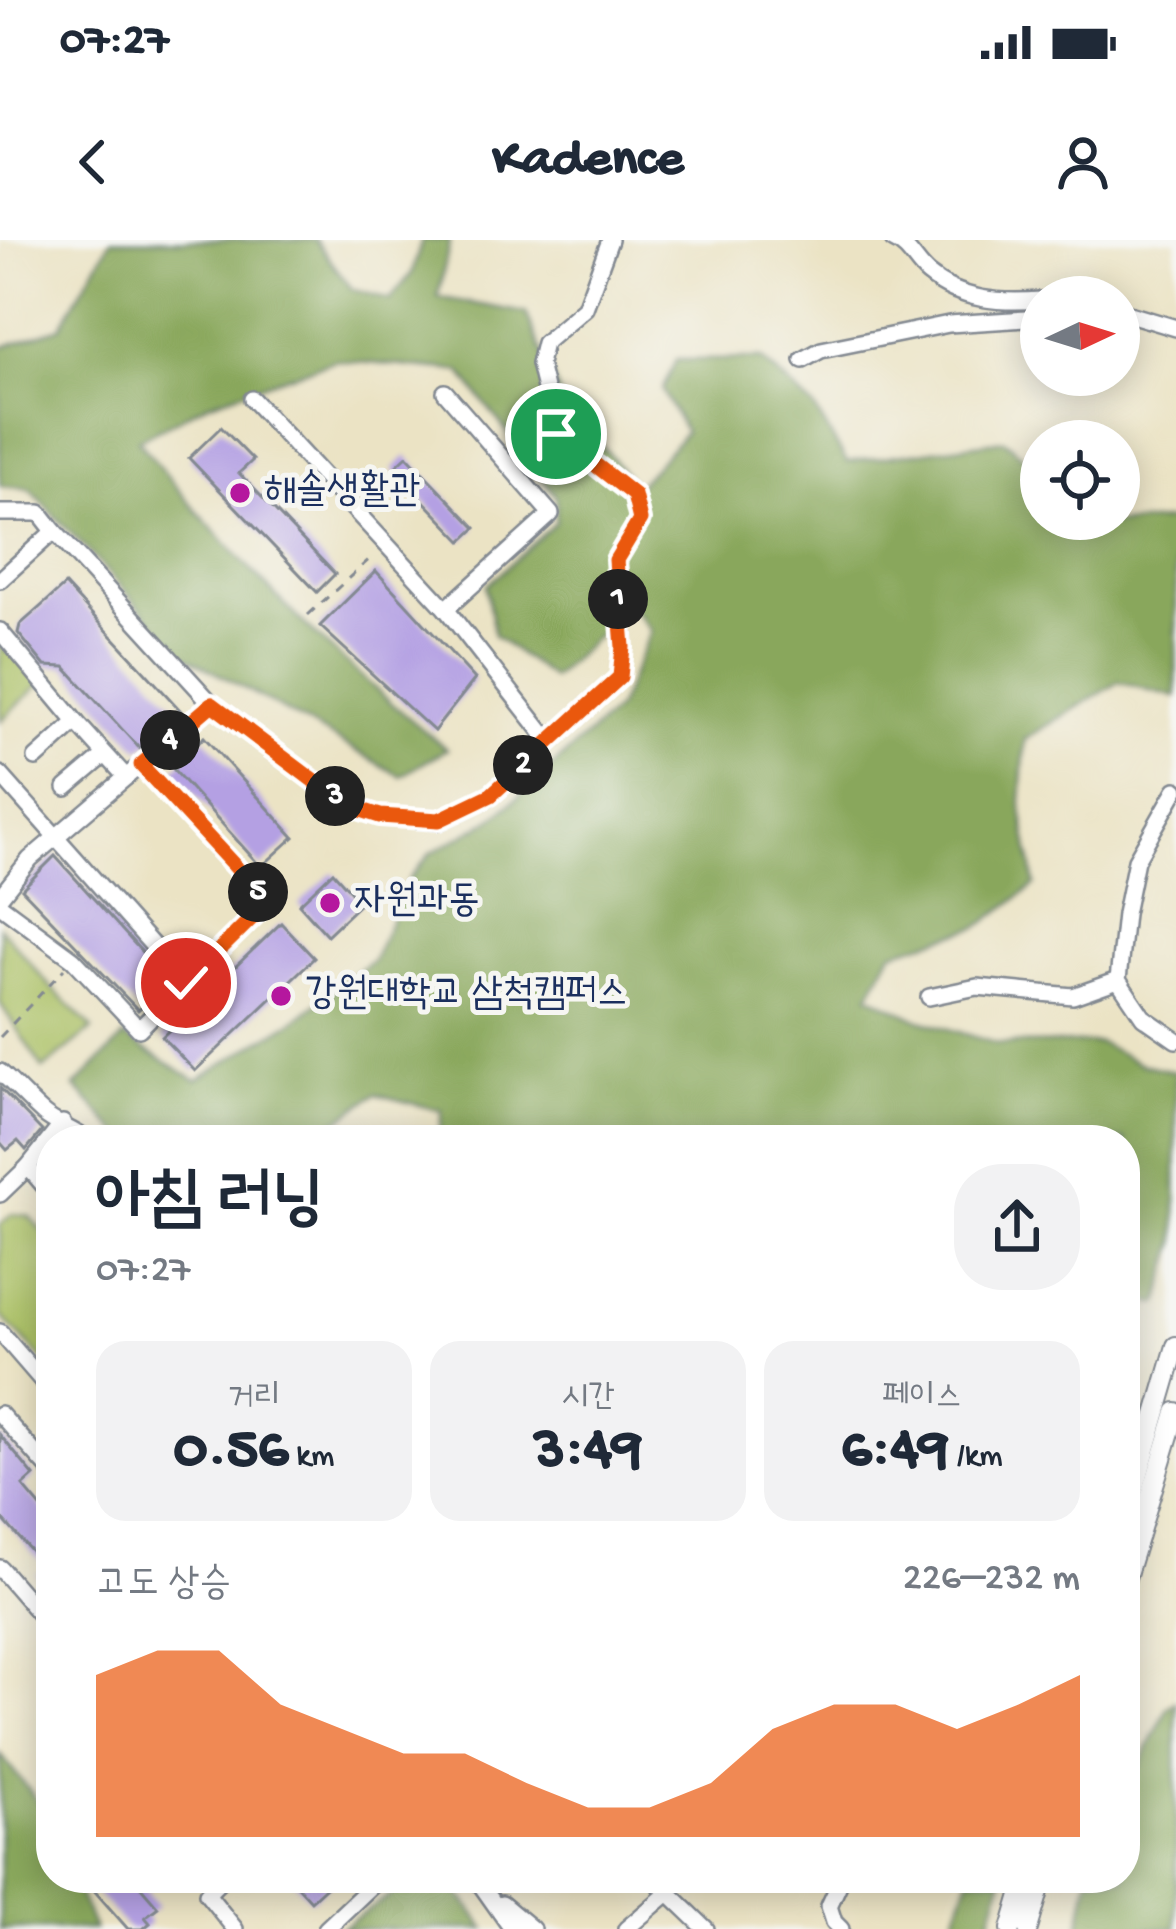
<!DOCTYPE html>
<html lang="ko">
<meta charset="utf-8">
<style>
:root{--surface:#fff;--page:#f2f2f3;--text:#1f2937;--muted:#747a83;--accent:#ea580c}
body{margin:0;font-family:"Gochi Hand","Poor Story",sans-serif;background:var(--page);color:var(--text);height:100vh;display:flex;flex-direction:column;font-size:45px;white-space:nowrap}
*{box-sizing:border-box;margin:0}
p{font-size:39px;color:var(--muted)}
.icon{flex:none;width:66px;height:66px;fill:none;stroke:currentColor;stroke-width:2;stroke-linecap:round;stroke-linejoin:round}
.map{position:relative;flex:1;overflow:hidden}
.details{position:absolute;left:36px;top:885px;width:1104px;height:768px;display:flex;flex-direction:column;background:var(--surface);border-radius:48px;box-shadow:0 6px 30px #0003}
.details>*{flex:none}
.needle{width:78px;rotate:86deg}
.buttons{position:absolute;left:1020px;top:36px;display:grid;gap:24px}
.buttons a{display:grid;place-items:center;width:120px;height:120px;border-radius:50%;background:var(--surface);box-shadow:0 6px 30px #0003;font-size:60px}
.pin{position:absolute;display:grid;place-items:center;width:102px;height:102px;color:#fff;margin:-51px;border:6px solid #fff;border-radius:50%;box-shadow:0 3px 12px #0007}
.km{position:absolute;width:60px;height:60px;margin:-30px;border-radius:50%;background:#222;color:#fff;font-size:33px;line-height:60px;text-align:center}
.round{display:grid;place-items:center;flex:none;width:126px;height:126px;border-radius:48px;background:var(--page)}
.overview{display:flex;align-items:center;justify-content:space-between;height:204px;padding:0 60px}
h1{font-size:66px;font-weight:700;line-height:90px}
.metrics{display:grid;grid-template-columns:repeat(3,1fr);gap:18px;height:204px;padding:12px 60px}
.metrics div{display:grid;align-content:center;border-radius:30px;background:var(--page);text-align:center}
.metrics b{font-size:60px;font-weight:700}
.metrics small{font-size:33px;font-weight:400}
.metrics p{font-size:33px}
.chart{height:336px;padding:24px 60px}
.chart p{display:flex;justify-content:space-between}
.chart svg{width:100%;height:216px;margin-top:12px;fill:var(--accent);opacity:.7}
.status{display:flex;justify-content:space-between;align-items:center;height:84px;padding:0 60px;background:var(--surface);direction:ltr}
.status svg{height:33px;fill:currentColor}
header{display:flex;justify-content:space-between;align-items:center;height:156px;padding:0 60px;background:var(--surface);font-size:54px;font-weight:700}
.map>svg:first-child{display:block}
</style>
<div class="status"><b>07:27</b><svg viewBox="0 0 49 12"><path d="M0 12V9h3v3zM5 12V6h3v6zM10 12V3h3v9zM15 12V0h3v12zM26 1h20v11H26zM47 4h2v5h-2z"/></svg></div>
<header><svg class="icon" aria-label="back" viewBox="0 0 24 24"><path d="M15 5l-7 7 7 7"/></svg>Kadence<svg class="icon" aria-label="person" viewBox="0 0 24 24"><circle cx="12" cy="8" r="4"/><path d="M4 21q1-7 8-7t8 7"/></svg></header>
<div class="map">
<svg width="1176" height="1689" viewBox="0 0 1176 1689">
<rect width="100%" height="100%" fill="#f6f6f2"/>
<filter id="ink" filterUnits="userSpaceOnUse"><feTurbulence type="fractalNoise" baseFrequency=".00833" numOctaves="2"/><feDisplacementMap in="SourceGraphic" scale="24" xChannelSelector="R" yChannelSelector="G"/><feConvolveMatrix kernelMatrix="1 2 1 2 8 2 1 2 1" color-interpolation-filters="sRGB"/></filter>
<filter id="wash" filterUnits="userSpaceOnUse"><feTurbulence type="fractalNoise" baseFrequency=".004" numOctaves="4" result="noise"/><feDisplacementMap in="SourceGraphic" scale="48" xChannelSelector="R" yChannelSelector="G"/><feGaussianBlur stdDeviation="2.7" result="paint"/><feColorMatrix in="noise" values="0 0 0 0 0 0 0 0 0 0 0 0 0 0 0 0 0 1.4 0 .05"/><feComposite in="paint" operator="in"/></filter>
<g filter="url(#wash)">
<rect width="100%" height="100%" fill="#ebe3c4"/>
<g fill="#acc166" stroke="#647862" stroke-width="3">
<path d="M0 387 46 439 0 481Z"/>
<path d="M0 687 48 744 93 789 43 829 0 763Z"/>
<path d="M12 974 29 976 51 1001V1128L0 1075V985Z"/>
</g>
<g fill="#89a75b" stroke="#526b5c" stroke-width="3">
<path d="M111 0H315L352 49 390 60 412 33 422 0H450L438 57 526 73 574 189 605 209 636 247 685 192 662 150 676 120 761 119 814 168 847 222 1004 200C1032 219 1041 245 1041 279L1126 284 1176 280V457L1119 442 1025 499 1021 563 1035 645 979 687 892 712 869 755 920 780 998 804 1099 803 1142 824 1176 832V1003L1159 1064 1125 1059V900H439L442 871 376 854 309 900H125L75 847 124 797 196 840 298 778 373 720 409 639 431 613 494 578 617 469 651 391 631 365 552 438 494 396 486 346 556 282V256L460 131 335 120 211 162 138 200C230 317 331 416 447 509L401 536 183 414 30 249 0 246V108L60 87Z"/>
<path d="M1176 1462V1689H1079L1089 1638H1125V1556L1168 1467Z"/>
<path d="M0 1514 41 1565 51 1588V1638H72L94 1689H0Z"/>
<path d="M417 1638H448L486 1689H339Z"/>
<path d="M969 1638H1003L988 1689H951Z"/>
</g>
<g id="blocks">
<g fill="#b4a0e3">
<path d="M221 187 253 220 239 233 335 334 317 352 189 218Z"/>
<path d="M407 216 476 288 462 301 393 229Z"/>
<path d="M376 331 475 439 434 491 320 386Z"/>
<path d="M65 345 183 473 140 509 65 427 45 426 18 393 20 385Z"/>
<path d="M204 497 294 597 261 627 174 530Z"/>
<path d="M55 616 169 742 138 770 22 649Z"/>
<path d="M333 632 361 663 327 695 299 664Z"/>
<path d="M281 683 314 718 195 831 162 797Z"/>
<path d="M0 848 42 891 26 910 18 901 7 910 0 902Z"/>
<path d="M0 1195 34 1236 23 1246 51 1279V1351L36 1334 45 1327 0 1276Z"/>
<path d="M83 1638H133L158 1667 145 1677 150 1683 143 1689H128Z"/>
<path d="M290 1638H336L311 1661Z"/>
</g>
</g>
</g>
<g filter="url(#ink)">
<use href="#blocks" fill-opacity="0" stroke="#838991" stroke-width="3"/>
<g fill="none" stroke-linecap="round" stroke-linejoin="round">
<defs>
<g id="minor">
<path d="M893 0C910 7 915 23 928 34 961 61 1000 63 1041 60"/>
<path d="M1119 71 1176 88"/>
<path d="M803 120 821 110 949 84 1041 78"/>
<path d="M445 152 551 274 446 369"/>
<path d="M252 159 446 369 549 501"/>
<path d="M0 273H40L54 291"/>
<path d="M0 340 54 291 212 464"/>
<path d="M0 391 76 482"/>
<path d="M36 518 76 482 126 537"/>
<path d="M0 534 186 743"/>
<path d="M66 548 105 515"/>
<path d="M1176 550 1136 620 1125 674 1118 740 1143 777 1176 800"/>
<path d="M0 657 30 619 212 464 347 565 380 576 439 581 491 555 620 437 623 407 617 320 640 280 634 255 556 194 539 124 544 103 585 68 610 0"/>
<path d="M0 665 73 719 139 789 268 662 141 525"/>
<path d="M929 757 977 747 1073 756 1118 740"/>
<path d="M0 832C15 845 29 861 44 874 57 885 73 889 87 900"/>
<path d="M28 927 63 883"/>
<path d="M0 954 28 927 51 954"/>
<path d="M0 1092 51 1151"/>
<path d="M0 1174 51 1231"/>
<path d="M0 1328 51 1387"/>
<path d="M223 1638 207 1654 235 1689"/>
<path d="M476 1638 512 1689"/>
<path d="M653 1638 706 1689"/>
<path d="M841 1640 829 1666 834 1682 841 1689"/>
<path d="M502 1664 532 1689"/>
<path d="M326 1689 380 1638"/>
<path d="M626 1689 668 1653"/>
</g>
<g id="major">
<path d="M1125 1281 1176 1106"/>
<path d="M1125 1341 1176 1172"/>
<path d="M1011 1689 1026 1638"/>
<path d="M1028 1689 1043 1638"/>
</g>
</defs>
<use href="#minor" stroke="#838991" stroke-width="20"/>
<use href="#major" stroke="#838991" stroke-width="22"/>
<g stroke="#838991" stroke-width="3" stroke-dasharray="9 9" stroke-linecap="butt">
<path d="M308 375 373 316"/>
<path d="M0 797 64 729"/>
</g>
<use href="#minor" stroke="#fff" stroke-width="15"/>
<use href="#major" stroke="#fff" stroke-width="18"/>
</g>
</g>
<g fill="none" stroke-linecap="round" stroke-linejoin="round" filter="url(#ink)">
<defs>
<path id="route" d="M186 743 268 662 141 525 212 464 346 565 380 576 439 580 491 555 620 437 623 407 616 320 640 280 634 255 556 194"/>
</defs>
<use href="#route" stroke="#fff" stroke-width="24"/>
<use href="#route" stroke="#ea580c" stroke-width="15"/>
</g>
<g fill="#b5179e" stroke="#f6f6f2" stroke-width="4.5">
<circle cx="240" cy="253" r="12"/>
<circle cx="330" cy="663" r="12"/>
<circle cx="281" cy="756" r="12"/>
</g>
<g text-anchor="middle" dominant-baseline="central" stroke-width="10" stroke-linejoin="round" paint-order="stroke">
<g font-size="39" fill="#1b2f5e" stroke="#f6f6f2" text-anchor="start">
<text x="264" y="253">해솔생활관</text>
<text x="354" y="663">자원과동</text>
<text x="305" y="756">강원대학교 삼척캠퍼스</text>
</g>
</g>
</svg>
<div class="buttons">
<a><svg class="needle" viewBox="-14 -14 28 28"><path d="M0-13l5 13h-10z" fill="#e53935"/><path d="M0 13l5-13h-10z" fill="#747a83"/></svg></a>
<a><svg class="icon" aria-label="locate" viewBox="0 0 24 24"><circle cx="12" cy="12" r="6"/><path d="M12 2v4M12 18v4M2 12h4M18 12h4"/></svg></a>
</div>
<div class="pin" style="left:556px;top:194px;background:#1e9e55"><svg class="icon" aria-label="arrive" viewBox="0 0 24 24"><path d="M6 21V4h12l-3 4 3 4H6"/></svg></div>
<div class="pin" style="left:186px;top:743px;background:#d93025"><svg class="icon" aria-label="check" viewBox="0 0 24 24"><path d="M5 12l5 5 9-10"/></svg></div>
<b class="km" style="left:618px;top:359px">1</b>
<b class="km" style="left:523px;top:525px">2</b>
<b class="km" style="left:335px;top:556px">3</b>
<b class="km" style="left:170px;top:500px">4</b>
<b class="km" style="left:258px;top:652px">5</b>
<section class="details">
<div class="overview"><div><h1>아침 러닝</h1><p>07:27</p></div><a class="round"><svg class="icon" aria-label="share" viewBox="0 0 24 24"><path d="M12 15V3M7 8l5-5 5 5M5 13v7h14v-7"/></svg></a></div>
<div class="metrics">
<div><p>거리</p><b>0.56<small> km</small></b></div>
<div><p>시간</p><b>3:49</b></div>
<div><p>페이스</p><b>6:49<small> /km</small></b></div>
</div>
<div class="chart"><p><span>고도 상승</span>226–232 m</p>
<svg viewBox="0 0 160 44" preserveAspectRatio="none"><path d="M0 44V11L10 6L20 6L30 17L40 22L50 27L60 27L70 33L80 38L90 38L100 33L110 22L120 17L130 17L140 22L150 17L160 11V44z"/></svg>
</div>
</section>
</div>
